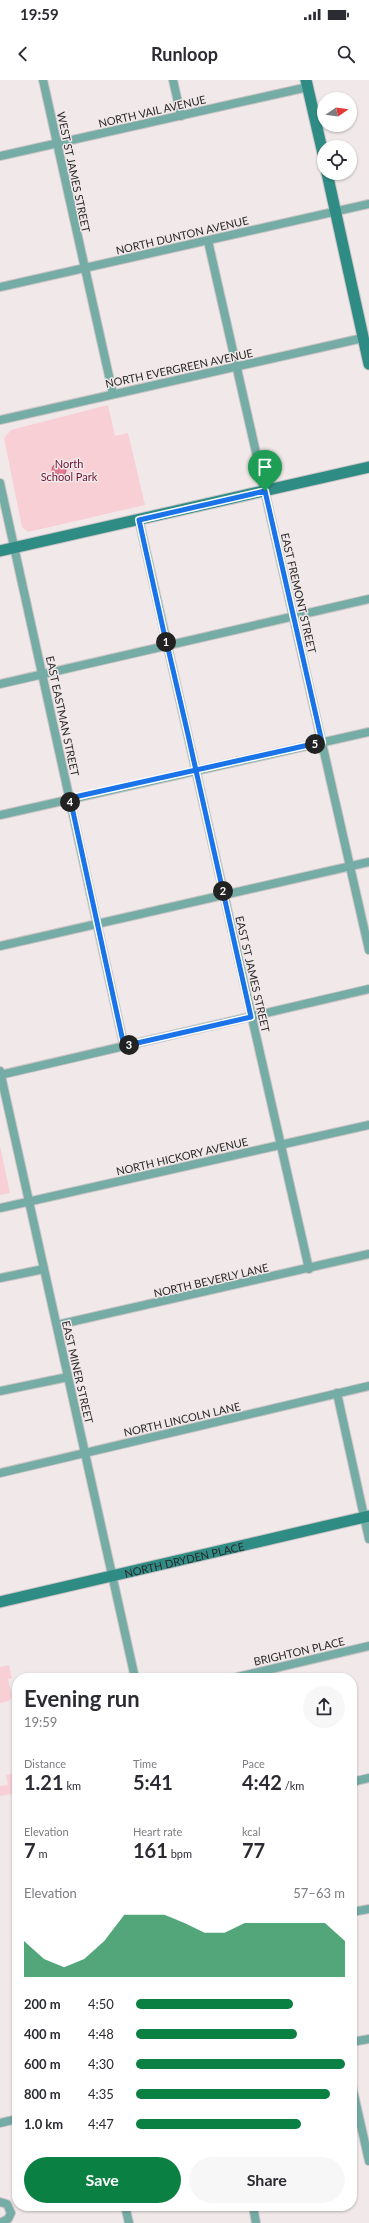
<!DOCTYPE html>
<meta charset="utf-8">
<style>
:root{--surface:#fff;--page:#f7f7f7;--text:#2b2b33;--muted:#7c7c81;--accent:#0b8043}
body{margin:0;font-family:Lato,sans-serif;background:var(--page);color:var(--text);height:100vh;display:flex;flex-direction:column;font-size:15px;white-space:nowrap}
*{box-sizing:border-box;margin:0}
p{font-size:13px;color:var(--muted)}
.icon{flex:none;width:22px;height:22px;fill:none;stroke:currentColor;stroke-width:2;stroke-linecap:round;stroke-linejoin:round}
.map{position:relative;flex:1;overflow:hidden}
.details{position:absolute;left:12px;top:1593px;width:345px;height:538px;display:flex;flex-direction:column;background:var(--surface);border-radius:16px;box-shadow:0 1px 3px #0004}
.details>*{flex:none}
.needle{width:26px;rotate:77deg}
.fabs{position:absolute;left:317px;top:12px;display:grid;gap:8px}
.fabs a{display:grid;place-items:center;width:40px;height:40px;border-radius:50%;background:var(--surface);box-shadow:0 1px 3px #0004;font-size:20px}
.pin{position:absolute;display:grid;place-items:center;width:34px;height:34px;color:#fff;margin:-41px -17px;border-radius:50% 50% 50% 0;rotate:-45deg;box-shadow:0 0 4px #0007}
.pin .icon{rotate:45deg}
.km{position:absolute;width:20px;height:20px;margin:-10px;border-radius:50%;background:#222;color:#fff;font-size:11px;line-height:20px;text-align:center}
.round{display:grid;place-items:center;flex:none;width:42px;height:42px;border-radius:21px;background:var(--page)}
.headline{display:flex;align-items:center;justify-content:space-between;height:68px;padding:0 12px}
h1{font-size:22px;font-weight:700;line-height:30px}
.figures{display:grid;grid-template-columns:repeat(3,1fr);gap:6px;height:68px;padding:4px 12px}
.figures div{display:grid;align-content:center}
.figures b{font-size:20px;font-weight:700}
.figures small{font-size:11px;font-weight:400}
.figures p{font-size:11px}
.chart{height:112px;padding:8px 12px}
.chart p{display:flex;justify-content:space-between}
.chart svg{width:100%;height:72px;margin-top:4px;fill:var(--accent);opacity:.7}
.primary-button{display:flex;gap:8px;margin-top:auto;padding:8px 12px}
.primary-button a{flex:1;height:46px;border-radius:24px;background:var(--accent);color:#fff;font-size:16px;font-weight:700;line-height:46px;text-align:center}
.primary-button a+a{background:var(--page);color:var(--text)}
ul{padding:0 12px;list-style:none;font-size:13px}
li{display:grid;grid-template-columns:64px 48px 1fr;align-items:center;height:30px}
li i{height:10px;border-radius:5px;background:var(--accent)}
.status{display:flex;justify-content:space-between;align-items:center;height:28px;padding:0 20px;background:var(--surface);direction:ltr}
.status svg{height:11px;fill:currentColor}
header{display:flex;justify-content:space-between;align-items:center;height:52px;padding:0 12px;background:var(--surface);font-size:18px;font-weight:700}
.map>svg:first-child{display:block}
</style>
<div class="status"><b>19:59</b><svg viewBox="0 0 49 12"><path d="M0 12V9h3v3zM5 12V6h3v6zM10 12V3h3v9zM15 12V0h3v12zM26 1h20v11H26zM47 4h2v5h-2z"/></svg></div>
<header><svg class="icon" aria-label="back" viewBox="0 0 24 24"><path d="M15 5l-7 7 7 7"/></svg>Runloop<svg class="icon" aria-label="search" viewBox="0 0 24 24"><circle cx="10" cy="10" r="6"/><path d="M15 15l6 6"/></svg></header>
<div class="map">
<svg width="369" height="2143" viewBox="0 0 369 2143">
<rect width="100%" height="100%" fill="#f0e8e9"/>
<g fill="#f9cfd6">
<path d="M108 325 115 356 128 353 145 425 28 452 22 447 4 358 11 350Z"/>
<path d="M0 1066 10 1113 0 1115Z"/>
<path d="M9 1585 12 1598 8 1599 12 1617 9 1621 0 1623V1631V1587Z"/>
<path d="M17 1693V1713L0 1716V1706L8 1705 6 1695Z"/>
</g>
<circle fill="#e07a90" stroke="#aa6171" cx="59" cy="390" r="7"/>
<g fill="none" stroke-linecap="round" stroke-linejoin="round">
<defs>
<g id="street">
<path d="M43 0 113 314"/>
<path d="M173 0 181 36"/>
<path d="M0 76 308 7"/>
<path d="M208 161 369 870"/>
<path d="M0 207 369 124"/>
<path d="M0 340 363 258"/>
<path d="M0 403 124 966"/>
<path d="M139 440 309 1189"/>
<path d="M0 604 369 519"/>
<path d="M0 735 369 652"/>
<path d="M0 866 369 782"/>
<path d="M0 991 135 1598"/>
<path d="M0 995 369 909"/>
<path d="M0 1128 369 1045"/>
<path d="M0 1198 44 1189"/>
<path d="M57 1245 369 1174"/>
<path d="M0 1311 68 1297"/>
<path d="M337 1313 369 1459"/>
<path d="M0 1393 369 1306"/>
<path d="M233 1598 369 1566"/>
<path d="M352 1702 369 1698"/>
<path d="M352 1832 369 1829"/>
<path d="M352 1962 369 1959"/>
<path d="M352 2006 369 2081"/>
<path d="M0 2043 17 2039"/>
<path d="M0 2122 7 2124 11 2133 8 2139 0 2143"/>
<path d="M125 2126 129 2143"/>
<path d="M253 2126 256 2143"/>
</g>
<g id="secondary">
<path d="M306 0 324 78"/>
<path d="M327 93 369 284"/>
<path d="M0 471 369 387"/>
<path id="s1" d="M0 1522 369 1436"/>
</g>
</defs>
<use href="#street" stroke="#cdc5c6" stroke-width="10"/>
<use href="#secondary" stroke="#cdc5c6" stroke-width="13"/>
<use href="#street" stroke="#76aca6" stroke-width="8"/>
<use href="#secondary" stroke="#2f8c85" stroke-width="11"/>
</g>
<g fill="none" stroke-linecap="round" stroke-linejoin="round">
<defs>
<path id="route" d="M265 411 139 440 164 553 167 564C196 688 224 812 251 937L124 966 70 718 322 662 265 411"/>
</defs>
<use href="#route" stroke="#fff" stroke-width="8"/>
<use href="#route" stroke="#1a73e8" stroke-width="5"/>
</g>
<g text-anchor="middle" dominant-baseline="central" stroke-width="3" stroke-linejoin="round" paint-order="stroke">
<g font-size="11" fill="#2b2829" stroke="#f0e8e9">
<text transform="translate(152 31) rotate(-13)">NORTH VAIL AVENUE</text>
<text transform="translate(74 92) rotate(78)">WEST ST JAMES STREET</text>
<text transform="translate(182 155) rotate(-13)">NORTH DUNTON AVENUE</text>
<text transform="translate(179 288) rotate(-12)">NORTH EVERGREEN AVENUE</text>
<text transform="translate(299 513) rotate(77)">EAST FREMONT STREET</text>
<text transform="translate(63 636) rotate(78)">EAST EASTMAN STREET</text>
<text transform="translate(253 894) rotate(77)">EAST ST JAMES STREET</text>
<text transform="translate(182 1076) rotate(-13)">NORTH HICKORY AVENUE</text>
<text transform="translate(211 1200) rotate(-13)">NORTH BEVERLY LANE</text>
<text transform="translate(78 1292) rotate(77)">EAST MINER STREET</text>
<text transform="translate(182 1339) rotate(-13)">NORTH LINCOLN LANE</text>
<text stroke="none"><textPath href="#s1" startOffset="189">NORTH DRYDEN PLACE</textPath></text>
<text transform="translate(299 1571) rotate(-13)">BRIGHTON PLACE</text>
</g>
<g font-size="11" fill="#6f1332" stroke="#f0e8e9">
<text x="69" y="383">North<tspan x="69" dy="13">School Park</tspan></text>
</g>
</g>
</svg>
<div class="fabs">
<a><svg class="needle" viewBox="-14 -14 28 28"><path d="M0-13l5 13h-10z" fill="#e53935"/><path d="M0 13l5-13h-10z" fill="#7c7c81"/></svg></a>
<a><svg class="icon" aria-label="locate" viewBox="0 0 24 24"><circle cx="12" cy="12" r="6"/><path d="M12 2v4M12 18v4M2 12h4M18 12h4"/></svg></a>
</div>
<div class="pin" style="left:265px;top:411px;background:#1e9e55"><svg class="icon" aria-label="arrive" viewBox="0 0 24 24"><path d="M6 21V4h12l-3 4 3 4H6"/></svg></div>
<b class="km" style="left:166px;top:562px">1</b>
<b class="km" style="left:223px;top:811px">2</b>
<b class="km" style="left:129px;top:965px">3</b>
<b class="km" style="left:70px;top:722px">4</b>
<b class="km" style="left:315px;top:664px">5</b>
<section class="details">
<div class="headline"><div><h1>Evening run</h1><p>19:59</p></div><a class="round"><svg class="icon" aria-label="share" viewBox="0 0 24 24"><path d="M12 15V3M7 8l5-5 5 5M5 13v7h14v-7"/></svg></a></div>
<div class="figures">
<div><p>Distance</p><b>1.21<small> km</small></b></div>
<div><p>Time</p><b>5:41</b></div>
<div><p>Pace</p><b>4:42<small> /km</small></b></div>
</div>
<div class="figures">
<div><p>Elevation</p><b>7<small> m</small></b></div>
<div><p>Heart rate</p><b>161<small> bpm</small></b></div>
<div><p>kcal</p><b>77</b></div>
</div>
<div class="chart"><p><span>Elevation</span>57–63 m</p>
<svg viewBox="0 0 160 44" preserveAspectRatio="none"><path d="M0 44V22L10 33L20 38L30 33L40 22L50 6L60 6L70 6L80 11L90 17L100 17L110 11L120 11L130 11L140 11L150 11L160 22V44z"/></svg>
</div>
<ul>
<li><b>200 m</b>4:50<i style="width:75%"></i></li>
<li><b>400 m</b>4:48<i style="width:77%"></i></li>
<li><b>600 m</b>4:30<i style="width:100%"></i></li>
<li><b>800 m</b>4:35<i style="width:93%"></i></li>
<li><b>1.0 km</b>4:47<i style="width:79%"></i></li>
</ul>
<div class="primary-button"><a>Save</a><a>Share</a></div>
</section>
</div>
